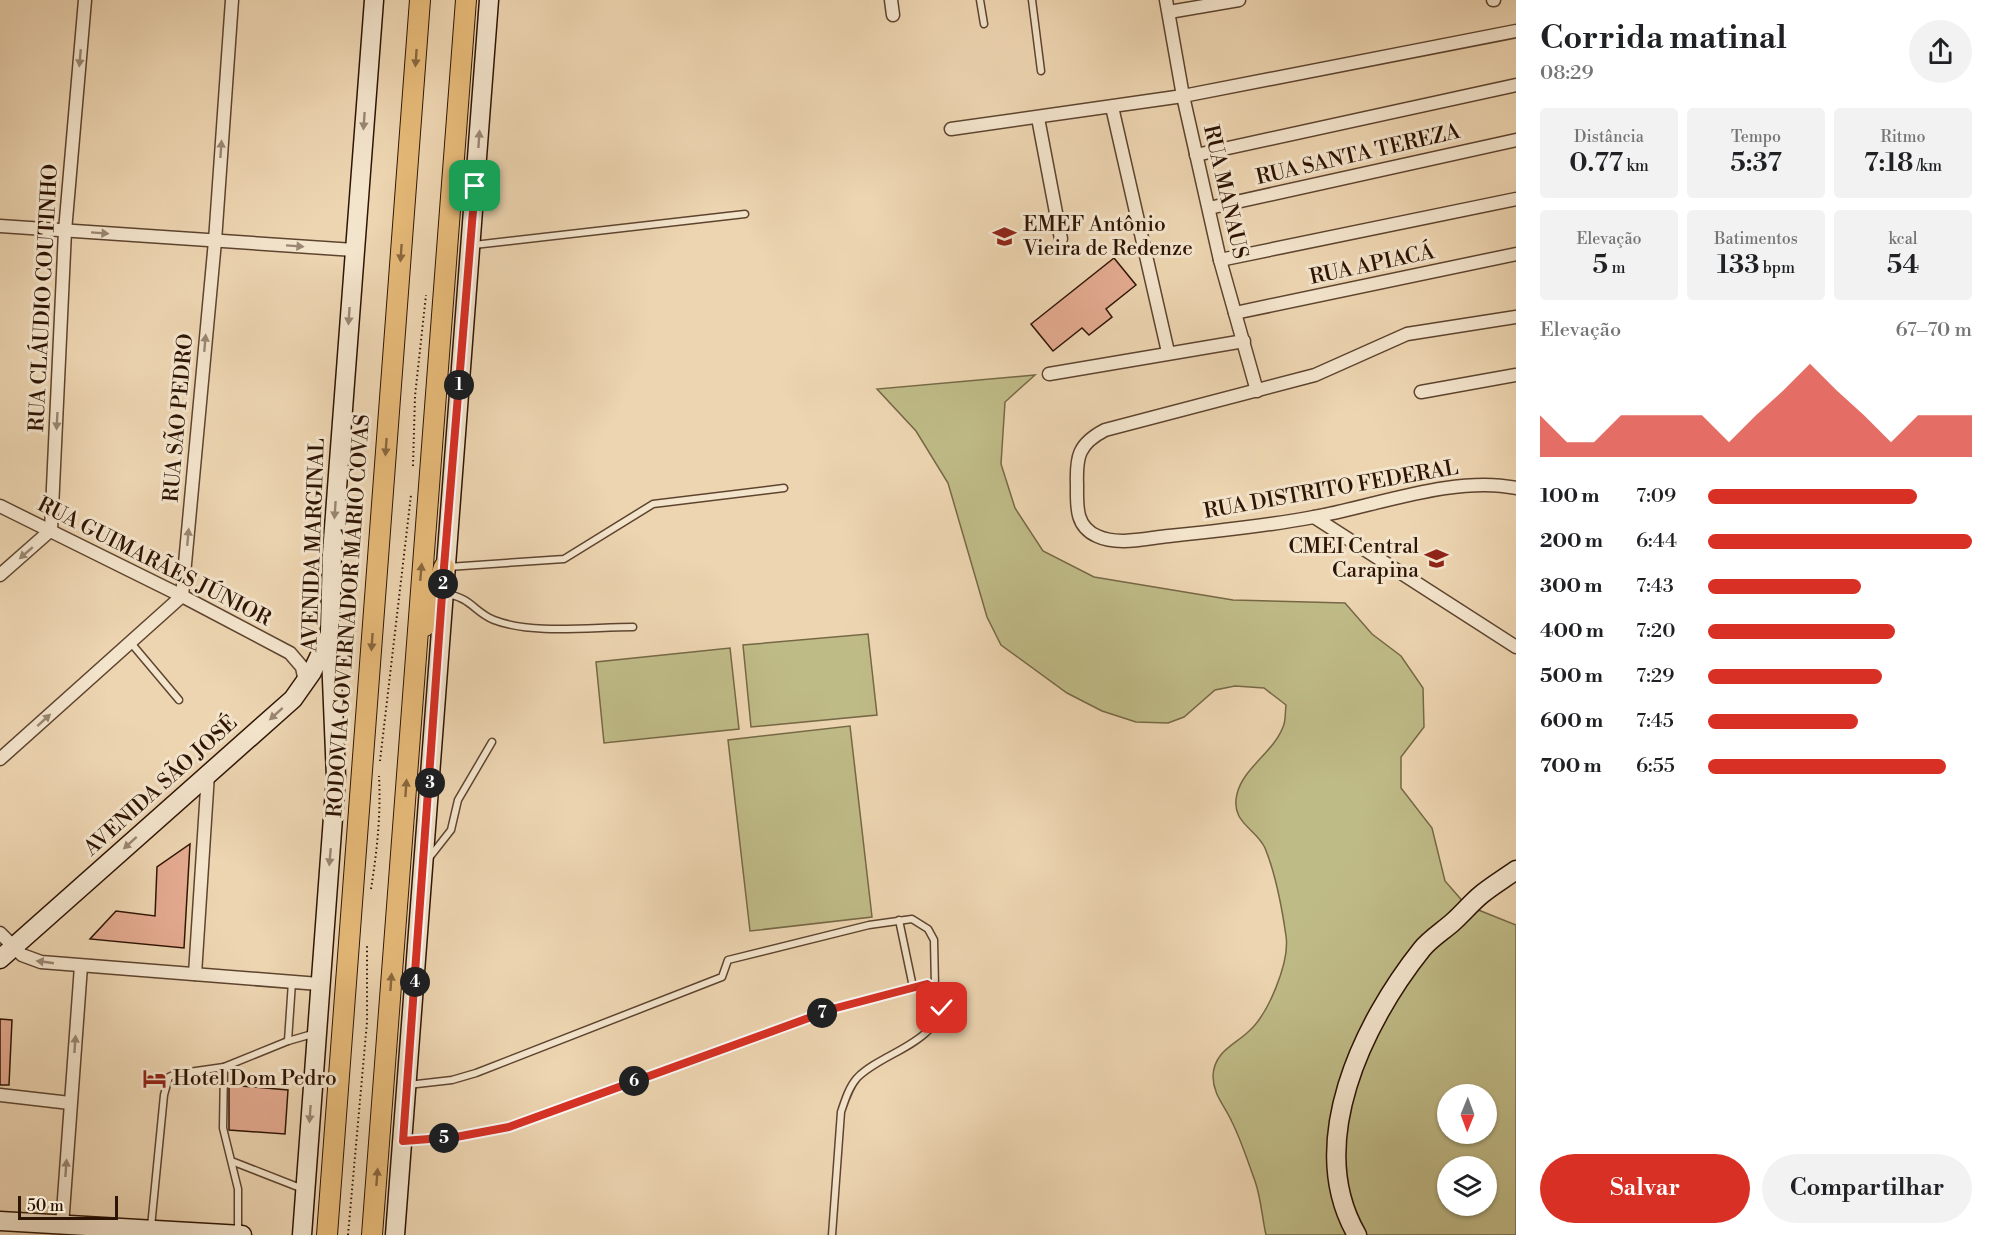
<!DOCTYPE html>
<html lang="pt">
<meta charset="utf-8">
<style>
:root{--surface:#fff;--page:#f2f2f2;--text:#202124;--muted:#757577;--accent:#d93025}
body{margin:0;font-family:"Libre Bodoni",serif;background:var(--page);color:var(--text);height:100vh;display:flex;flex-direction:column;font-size:22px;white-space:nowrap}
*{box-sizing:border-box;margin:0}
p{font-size:20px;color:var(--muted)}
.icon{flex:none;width:33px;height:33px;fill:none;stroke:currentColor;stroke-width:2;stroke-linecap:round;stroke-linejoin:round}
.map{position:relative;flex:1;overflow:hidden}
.drawer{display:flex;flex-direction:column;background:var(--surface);width:480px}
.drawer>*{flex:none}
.needle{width:39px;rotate:181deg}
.buttons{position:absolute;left:1437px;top:1084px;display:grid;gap:12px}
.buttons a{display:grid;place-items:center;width:60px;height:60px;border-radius:50%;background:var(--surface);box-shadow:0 2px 4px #0004;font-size:30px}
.scale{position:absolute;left:18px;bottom:15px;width:100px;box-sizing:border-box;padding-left:6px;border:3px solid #2e1404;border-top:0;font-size:16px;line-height:21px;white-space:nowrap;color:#2e1404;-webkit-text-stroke:4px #f3e4cc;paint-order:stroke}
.pin{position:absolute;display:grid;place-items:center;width:51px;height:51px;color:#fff;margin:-26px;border-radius:12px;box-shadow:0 3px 9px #0006}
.km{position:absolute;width:30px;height:30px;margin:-15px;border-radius:50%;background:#222;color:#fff;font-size:16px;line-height:30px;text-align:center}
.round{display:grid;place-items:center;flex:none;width:63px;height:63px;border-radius:32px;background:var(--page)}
.overview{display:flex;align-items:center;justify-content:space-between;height:102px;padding:0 24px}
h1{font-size:33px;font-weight:600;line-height:45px}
.stats{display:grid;grid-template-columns:repeat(3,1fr);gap:9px;height:102px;padding:6px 24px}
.stats div{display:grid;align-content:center;border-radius:6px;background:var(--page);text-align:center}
.stats b{font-size:26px;font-weight:600}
.stats small{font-size:16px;font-weight:400}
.stats p{font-size:16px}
.chart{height:168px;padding:12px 24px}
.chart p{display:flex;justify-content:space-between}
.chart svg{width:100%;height:108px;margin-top:6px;fill:var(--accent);opacity:.7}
.button{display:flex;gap:12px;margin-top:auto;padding:12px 24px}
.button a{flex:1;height:69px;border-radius:36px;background:var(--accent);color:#fff;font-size:24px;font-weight:600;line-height:69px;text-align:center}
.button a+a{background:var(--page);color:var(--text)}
ul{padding:0 24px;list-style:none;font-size:20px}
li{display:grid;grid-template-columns:96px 72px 1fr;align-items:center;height:45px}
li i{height:15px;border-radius:8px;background:var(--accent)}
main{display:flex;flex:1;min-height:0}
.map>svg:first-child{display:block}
</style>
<main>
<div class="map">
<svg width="1516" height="1235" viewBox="0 0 1516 1235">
<rect width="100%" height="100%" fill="#edd5b1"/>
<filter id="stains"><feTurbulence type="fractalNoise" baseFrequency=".00333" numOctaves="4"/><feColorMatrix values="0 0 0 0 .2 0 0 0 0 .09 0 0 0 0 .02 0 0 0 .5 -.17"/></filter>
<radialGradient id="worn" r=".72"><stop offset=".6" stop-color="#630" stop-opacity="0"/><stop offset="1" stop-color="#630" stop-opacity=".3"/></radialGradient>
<g fill="#bfbb87" stroke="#766846" stroke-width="1.5" fill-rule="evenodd">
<path d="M1035 375 1005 402 1001 464 1015 508 1043 551 1094 577 1233 600 1345 603 1372 634 1401 656 1423 688 1424 727 1401 757V788L1432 828 1445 881 1466 905 1516 925V1235H1266C1262 1217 1261 1198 1255 1181 1248 1162 1241 1140 1232 1122 1225 1106 1213 1095 1213 1076 1214 1052 1233 1046 1248 1032 1268 1015 1290 962 1286 936 1282 908 1276 875 1265 848 1256 828 1230 823 1237 794 1243 768 1273 753 1283 727 1286 721 1285 712 1286 705L1264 688 1235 686 1215 690 1184 717 1168 723 1136 722 1102 711 1067 693 1001 645 987 617 948 483 916 431 877 389ZM1448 1095H1486V1134H1448ZM1448 1167H1486V1206H1448Z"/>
<path d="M868 634 877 715 751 727 743 645Z"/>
<path d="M730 648 739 729 604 743 596 662Z"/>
<path d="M850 726 872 917 750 931 728 740Z"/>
</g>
<g fill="#e5ab91" stroke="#2e1404" stroke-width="1.5">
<path d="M1114 258 1136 285 1106 309 1112 317 1089 335 1082 328 1053 351 1031 324Z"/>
<path d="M190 844 184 948 90 939 116 911 155 916 157 867Z"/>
<path d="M0 1019 12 1020 9 1085H0Z"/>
<path d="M229 1085 288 1090 285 1134 229 1130Z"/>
</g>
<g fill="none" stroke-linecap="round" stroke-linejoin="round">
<defs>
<g id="lane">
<path d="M980 0 984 24"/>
<path d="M1032 0 1041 71"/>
<path d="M474 245 745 214"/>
<path d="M448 567 564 559 653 504 784 488"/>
<path d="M446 594C472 598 474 612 494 620 533 635 591 627 633 627"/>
<path d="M131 643 179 700"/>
<path d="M429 858 451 830 458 800 492 742"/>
<path d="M899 920 913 987"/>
<path d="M288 1041 292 982"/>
<path d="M224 1067 288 1041 316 1033"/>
<path d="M408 1085 452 1080 476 1073 722 977 728 960 869 925 912 919 928 929 934 940 935 987"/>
<path d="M404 1141 456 1137 509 1127 836 1008 927 984 940 993C948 1042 884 1050 857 1078 849 1087 845 1100 841 1112L832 1235"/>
<path d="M234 1162 303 1189"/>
<path d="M151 1227 164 1095 169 1077 175 1074 224 1067 223 1128 238 1189V1231"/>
</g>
<g id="street">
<path d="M891 0 893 15"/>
<path d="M1166 0 1183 96 1220 260 1257 391"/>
<path d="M1493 0H1494"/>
<path d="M1169 12 1239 0"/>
<path d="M1112 107 1168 352"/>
<path d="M1038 118 1061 239"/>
<path d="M951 129 1183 96 1516 31"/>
<path d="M1196 155 1516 85"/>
<path d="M1209 208 1516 140"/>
<path d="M0 226 354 250"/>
<path d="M1220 260 1516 199"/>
<path d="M1235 313 1516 254"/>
<path d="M1516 317 1407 334 1315 375 1105 430C1078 444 1076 457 1077 485 1077 506 1075 526 1097 536 1118 546 1147 538 1169 536 1218 531 1266 526 1314 517 1375 506 1456 475 1516 488"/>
<path d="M1049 374 1244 341"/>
<path d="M1421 392 1516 375"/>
<path d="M0 506 182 596 290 653 302 667 305 682"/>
<path d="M1314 517 1516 647"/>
<path d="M0 575 51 530 65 231 85 0"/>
<path d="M0 759 182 596 215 241 232 0"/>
<path d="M0 933 22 955 41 962 319 984"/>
<path d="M195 974 208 774"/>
<path d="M0 1095 70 1103"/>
<path d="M62 1226 81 966"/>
</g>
<g id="secondary">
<path d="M0 959 293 699 312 672 328 638"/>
<path d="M0 1221 242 1235"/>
<path d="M302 1235 336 777 330 631 332 554 374 0"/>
<path d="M395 1235 489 0"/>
<path d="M1357 1235C1304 1144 1363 1023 1422 949 1430 939 1443 931 1453 922 1463 913 1472 902 1482 894 1493 885 1505 878 1516 870"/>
</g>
<g id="primary">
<path d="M425 626 444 567"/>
<path d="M327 1235 420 0"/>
<path d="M372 1235 466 0"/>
</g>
</defs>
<use href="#lane" stroke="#5e442f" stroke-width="9"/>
<use href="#street" stroke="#5e442f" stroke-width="15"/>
<use href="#secondary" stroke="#2e1404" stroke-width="21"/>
<use href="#primary" stroke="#2e1404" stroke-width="22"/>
<g stroke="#2e1404" stroke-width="2" stroke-dasharray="1.5 3" stroke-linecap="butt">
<path d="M413 466 415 396 426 295"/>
<path d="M380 761 411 495"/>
<path d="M371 889C377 851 381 815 379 776"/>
<path d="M348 1235 367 1022V945"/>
</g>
<use href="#lane" stroke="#f3e4cc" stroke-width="6"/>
<use href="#street" stroke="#f3e4cc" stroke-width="12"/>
<use href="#secondary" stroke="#f3e4cc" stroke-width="18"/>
<use href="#primary" stroke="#e6ba78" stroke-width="20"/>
</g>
<defs><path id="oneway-solid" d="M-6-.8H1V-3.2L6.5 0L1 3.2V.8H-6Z" transform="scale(1.5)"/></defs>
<g fill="#9a8672">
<use href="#oneway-solid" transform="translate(80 58) rotate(95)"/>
<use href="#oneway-solid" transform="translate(364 121) rotate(94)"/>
<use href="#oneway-solid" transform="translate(479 139) rotate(-86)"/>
<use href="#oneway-solid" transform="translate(221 149) rotate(-86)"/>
<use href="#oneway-solid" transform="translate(100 233) rotate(4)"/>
<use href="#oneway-solid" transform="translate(295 246) rotate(4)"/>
<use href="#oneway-solid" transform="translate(349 316) rotate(94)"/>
<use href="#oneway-solid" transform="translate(205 343) rotate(-85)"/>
<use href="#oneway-solid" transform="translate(57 421) rotate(93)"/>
<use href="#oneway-solid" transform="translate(335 510) rotate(94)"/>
<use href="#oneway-solid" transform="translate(188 537) rotate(-85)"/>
<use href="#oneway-solid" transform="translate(26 553) rotate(139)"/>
<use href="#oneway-solid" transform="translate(276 714) rotate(138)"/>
<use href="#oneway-solid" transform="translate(44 720) rotate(-42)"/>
<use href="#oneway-solid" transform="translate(130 843) rotate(138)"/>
<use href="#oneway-solid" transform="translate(330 857) rotate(95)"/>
<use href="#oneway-solid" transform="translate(45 962) rotate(-172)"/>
<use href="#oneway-solid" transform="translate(75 1044) rotate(-86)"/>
<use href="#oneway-solid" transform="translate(310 1114) rotate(94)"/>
<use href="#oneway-solid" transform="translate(66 1168) rotate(-86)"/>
</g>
<g fill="#8a673e">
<use href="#oneway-solid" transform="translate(416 58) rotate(94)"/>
<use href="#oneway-solid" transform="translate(401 253) rotate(94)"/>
<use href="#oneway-solid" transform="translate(386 447) rotate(94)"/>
<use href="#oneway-solid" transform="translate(421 572) rotate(-85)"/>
<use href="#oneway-solid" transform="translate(372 642) rotate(94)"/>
<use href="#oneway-solid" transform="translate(406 788) rotate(-86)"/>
<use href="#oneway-solid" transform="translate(391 982) rotate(-86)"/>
<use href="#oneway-solid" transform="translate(377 1177) rotate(-86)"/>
</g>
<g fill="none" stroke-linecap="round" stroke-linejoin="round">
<defs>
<path id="route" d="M475 186 444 567 403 1141 456 1137 509 1127 836 1008 927 984 940 993 942 1008"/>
</defs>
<use href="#route" stroke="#fff" stroke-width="12"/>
<use href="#route" stroke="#d93025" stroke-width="8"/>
</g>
<defs>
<symbol id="school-bare" viewBox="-9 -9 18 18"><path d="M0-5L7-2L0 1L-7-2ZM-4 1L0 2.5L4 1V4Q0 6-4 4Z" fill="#8f2418" stroke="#f3e4cc" stroke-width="2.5" paint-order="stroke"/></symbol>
<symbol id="hotel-bare" viewBox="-9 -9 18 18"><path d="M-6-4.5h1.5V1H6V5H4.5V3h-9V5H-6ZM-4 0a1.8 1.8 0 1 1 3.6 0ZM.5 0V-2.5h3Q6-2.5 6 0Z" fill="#8f2418" stroke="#f3e4cc" stroke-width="2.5" paint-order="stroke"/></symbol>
</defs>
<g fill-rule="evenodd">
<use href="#school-bare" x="988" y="220" width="33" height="33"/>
<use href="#school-bare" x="1420" y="542" width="33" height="33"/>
<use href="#hotel-bare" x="138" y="1062" width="33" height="33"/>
</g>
<g text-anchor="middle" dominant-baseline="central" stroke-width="6" stroke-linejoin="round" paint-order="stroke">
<g font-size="21" fill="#2e1404" stroke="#f3e4cc">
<text transform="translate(1358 155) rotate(-13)">RUA SANTA TEREZA</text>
<text transform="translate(1225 192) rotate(77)">RUA MANAUS</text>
<text transform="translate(1372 265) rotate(-12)">RUA APIACÁ</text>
<text transform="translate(44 298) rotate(-87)">RUA CLÁUDIO COUTINHO</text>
<text transform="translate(179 418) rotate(-85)">RUA SÃO PEDRO</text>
<text transform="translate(1331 490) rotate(-10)">RUA DISTRITO FEDERAL</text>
<text transform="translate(314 545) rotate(-88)">AVENIDA MARGINAL</text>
<text transform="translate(154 562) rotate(27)">RUA GUIMARÃES JÚNIOR</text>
<text transform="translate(349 616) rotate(-86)">RODOVIA GOVERNADOR MÁRIO COVAS</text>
<text transform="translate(161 786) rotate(-42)">AVENIDA SÃO JOSÉ</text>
</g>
<g font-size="21" fill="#2e1404" stroke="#f3e4cc" text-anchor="start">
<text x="1023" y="225">EMEF Antônio<tspan x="1023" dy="24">Vieira de Redenze</tspan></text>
<text x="1419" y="547" text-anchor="end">CMEI Central<tspan x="1419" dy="24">Carapina</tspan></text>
<text x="173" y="1079">Hotel Dom Pedro</text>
</g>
</g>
<rect width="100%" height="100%" filter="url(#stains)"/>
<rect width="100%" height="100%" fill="url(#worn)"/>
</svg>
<div class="buttons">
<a><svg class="needle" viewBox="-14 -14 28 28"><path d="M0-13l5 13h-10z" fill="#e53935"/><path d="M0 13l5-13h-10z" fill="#757577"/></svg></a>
<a><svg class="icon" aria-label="layers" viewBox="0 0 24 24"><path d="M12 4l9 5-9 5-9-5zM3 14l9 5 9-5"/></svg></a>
</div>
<div class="scale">50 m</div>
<div class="pin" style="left:475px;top:186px;background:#1e9e55"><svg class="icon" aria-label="arrive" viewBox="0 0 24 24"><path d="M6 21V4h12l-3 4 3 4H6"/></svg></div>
<div class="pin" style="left:942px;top:1008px;background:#d93025"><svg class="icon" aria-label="check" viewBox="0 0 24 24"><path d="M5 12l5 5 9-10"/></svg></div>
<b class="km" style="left:459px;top:385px">1</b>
<b class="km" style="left:443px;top:584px">2</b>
<b class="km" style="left:430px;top:783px">3</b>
<b class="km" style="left:415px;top:982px">4</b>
<b class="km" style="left:444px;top:1138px">5</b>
<b class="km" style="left:634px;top:1081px">6</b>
<b class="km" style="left:822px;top:1013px">7</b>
</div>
<section class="drawer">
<div class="overview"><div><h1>Corrida matinal</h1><p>08:29</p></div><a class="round"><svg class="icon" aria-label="share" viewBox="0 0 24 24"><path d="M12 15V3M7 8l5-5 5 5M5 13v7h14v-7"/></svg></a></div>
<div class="stats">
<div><p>Distância</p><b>0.77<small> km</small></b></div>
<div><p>Tempo</p><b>5:37</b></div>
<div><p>Ritmo</p><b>7:18<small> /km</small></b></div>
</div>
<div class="stats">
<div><p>Elevação</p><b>5<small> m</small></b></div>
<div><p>Batimentos</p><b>133<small> bpm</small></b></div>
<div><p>kcal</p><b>54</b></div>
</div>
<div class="chart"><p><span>Elevação</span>67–70 m</p>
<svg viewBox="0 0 160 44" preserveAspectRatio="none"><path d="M0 44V27L10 38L20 38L30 27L40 27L50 27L60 27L70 38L80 27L90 17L100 6L110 17L120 27L130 38L140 27L150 27L160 27V44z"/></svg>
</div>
<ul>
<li><b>100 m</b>7:09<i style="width:79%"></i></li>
<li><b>200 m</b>6:44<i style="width:100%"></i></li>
<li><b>300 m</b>7:43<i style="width:58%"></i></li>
<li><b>400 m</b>7:20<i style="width:71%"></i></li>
<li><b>500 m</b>7:29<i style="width:66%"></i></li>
<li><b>600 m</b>7:45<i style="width:57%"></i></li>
<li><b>700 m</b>6:55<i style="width:90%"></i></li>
</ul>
<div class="button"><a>Salvar</a><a>Compartilhar</a></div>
</section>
</main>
